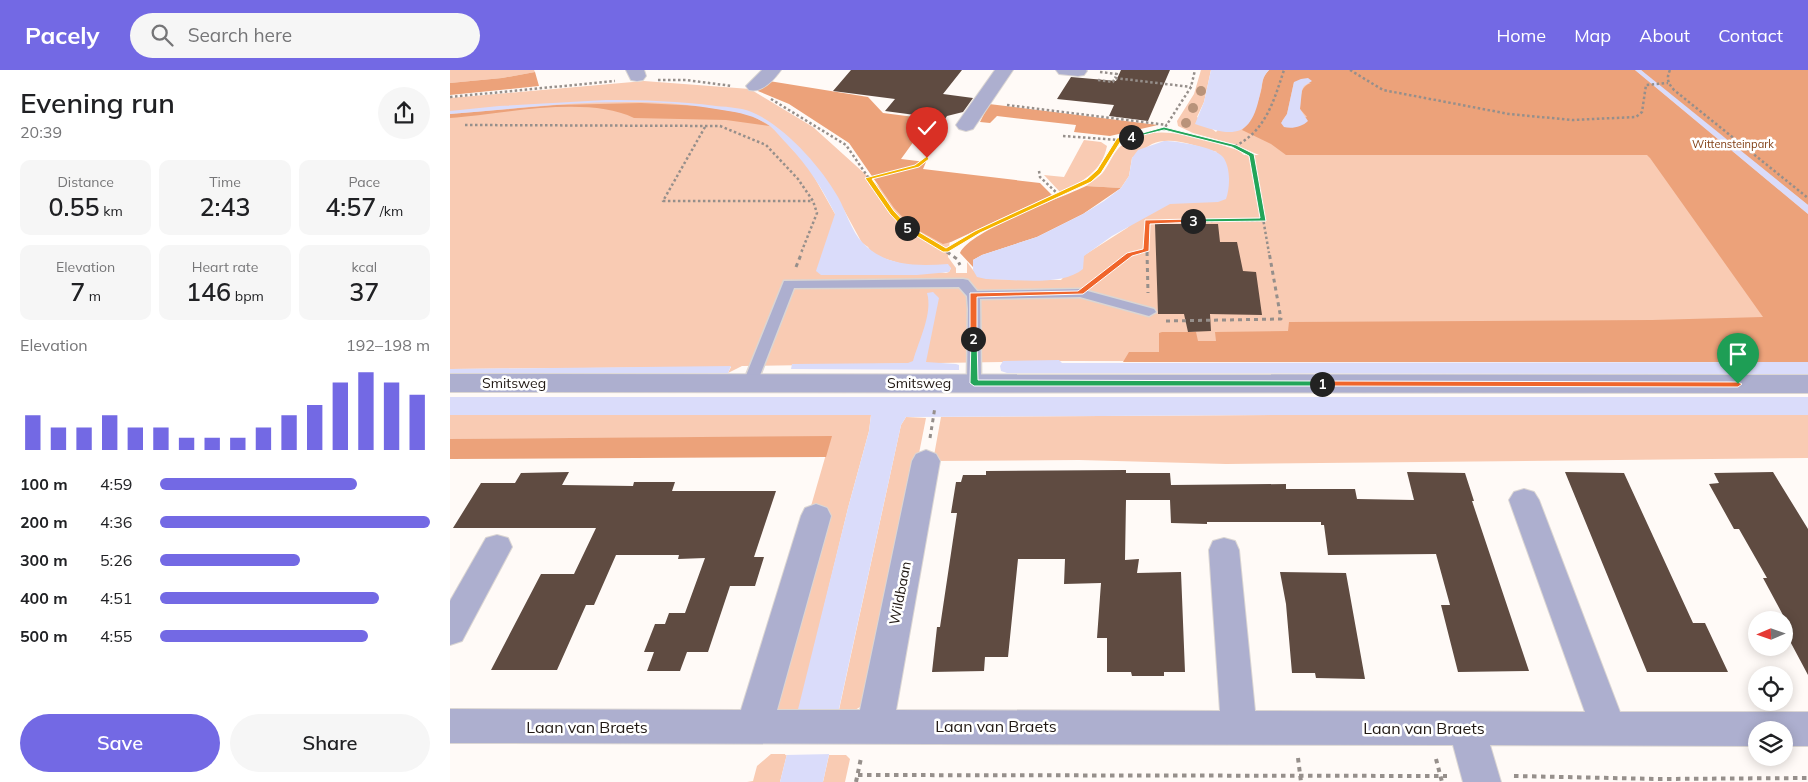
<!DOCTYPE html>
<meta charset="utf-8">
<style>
:root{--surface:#fff;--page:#f6f6f6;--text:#202124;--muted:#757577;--accent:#7369e4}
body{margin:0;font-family:Mulish,sans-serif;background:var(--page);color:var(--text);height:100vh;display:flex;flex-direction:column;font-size:19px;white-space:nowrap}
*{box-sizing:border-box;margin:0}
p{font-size:16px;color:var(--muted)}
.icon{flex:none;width:28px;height:28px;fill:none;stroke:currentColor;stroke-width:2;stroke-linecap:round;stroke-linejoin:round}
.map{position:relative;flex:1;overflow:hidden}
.panel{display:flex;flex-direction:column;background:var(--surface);width:450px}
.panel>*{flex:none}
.needle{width:32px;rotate:268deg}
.buttons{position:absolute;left:1298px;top:541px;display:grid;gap:10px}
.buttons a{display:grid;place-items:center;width:45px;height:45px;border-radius:50%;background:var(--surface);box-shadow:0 2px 12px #0003;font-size:25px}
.pin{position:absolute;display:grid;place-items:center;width:42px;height:42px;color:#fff;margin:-51px -21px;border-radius:50% 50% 50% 0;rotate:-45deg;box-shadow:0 0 5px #0007}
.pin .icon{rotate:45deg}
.km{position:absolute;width:25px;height:25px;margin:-12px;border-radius:50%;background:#222;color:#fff;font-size:14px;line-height:25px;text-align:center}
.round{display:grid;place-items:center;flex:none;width:52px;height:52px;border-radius:26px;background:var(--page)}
.summary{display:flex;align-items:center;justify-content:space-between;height:85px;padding:0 20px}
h1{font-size:28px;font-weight:600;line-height:38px}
.figures{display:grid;grid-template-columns:repeat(3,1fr);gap:8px;height:85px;padding:5px 20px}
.figures div{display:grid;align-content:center;border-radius:10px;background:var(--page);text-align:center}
.figures b{font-size:25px;font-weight:600}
.figures small{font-size:14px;font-weight:400}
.figures p{font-size:14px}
.chart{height:140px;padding:10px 20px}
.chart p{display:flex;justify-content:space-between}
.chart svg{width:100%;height:90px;margin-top:5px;stroke:var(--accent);stroke-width:6}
.action{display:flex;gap:10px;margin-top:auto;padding:10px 20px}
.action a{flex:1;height:58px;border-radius:30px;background:var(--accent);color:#fff;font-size:20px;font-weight:600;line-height:58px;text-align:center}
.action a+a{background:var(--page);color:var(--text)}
ul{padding:0 20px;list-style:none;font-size:16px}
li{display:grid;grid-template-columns:80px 60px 1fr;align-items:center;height:38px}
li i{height:12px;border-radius:6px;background:var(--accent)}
header{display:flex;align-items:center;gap:30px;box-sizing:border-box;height:70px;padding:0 25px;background:var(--accent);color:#fff}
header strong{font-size:24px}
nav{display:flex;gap:28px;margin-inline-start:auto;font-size:18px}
.search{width:350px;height:45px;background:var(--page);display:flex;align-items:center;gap:12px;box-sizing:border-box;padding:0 18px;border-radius:28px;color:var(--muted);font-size:19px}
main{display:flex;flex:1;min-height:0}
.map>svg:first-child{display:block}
</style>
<header>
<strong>Pacely</strong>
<div class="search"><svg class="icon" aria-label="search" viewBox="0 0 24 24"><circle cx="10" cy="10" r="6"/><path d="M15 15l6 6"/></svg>Search here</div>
<nav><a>Home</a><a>Map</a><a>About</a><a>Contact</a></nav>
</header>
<main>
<section class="panel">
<div class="summary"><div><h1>Evening run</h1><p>20:39</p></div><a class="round"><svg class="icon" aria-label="share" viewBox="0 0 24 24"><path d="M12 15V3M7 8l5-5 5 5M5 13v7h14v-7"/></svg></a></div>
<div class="figures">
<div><p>Distance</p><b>0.55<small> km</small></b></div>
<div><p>Time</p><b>2:43</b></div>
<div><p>Pace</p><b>4:57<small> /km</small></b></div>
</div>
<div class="figures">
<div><p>Elevation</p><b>7<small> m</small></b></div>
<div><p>Heart rate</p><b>146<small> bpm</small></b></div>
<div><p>kcal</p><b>37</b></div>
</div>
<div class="chart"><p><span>Elevation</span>192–198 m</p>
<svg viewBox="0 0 160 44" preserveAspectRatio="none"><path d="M5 44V27M15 44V33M25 44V33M35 44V27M45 44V33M55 44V33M65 44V38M75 44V38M85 44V38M95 44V33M105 44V27M115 44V22M125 44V11M135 44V6M145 44V11M155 44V17"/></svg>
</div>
<ul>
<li><b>100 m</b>4:59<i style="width:73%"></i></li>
<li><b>200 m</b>4:36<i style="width:100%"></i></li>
<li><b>300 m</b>5:26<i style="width:52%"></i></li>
<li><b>400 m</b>4:51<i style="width:81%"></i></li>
<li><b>500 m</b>4:55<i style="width:77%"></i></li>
</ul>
<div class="action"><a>Save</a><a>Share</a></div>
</section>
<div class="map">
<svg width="1358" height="712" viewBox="0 0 1358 712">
<rect width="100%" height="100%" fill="#fffaf7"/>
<g fill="#f9cbb3" fill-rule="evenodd">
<path d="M0 0H84L85 2 52 8 0 13Z"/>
<path d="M751 0H761L754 32 747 47 766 62 819 0H1358V292L613 291 292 296 278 303 281 297 0 299V28L194 11 300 19 363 57 465 149 500 169 498 187 506 198V203H517V192L523 200 537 209 611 210 633 186 677 158 767 82C747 77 722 65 702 74 695 78 688 84 682 88L679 106 671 118 636 116C642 111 650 107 654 101 660 93 664 81 672 75 705 49 753 70 788 80L794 85H809L783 74 743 63 728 56 727 51 744 24ZM333 69 370 103 394 140 412 173 418 177 423 185 465 198H501L499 202 496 203 372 186 385 150V144L358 96Z"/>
<path d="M634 70 651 72 657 76C652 101 633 112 610 122L594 105 614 107Z"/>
<path d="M0 345H421L419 361 398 438 349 640H327L381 444 359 443 381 367 0 369Z"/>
<path d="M829 345H1358V388L776 394 629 390 483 391 491 347Z"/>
<path d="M456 347 476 348 458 439 413 635 402 642V639L389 640 451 355Z"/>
<path d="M321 684H337L330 712H297L303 711 307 696Z"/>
<path d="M379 685H396L400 689 395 712H373Z"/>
</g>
<g fill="#eca27a" fill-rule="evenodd">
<path d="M819 0H1185L1358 144V292H673L679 282H709V263L712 262H746L748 271H766L765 262 838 261 839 252 1202 250 1313 247 1200 88 1197 85H836L821 74 792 60C801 51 806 37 810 25 814 13 810 10 819 0ZM844 12 861 13C849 17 851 28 850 39L857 47 832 51 837 44Z"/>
<path d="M1191 0H1358V135L1204 12Z"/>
<path d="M85 2 89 16 0 25V13L52 8Z"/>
<path d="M319 11 418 27 433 43 480 49 451 89 476 92 473 99 590 113 602 125 501 172 493 174 462 157 444 138 399 73 339 34 303 19Z"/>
<path d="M191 33 251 36 299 44 320 56 276 50 184 48C137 25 52 44 0 48V44L107 35Z"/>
<path d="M539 34 708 55 660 66 624 62 626 55 547 46 540 53 530 52Z"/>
<path d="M636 116 671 118 633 144 587 167 532 185 523 190V197L510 183C519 161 611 128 636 116Z"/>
<path d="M382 366 376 387 0 389V369Z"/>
</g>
<g fill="#dadcfa">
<path d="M761 0H819C811 8 813 14 810 24 801 69 783 67 745 54L754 32Z"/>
<path d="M1185 0H1191L1358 135V144Z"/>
<path d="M851 9 858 8 862 11 854 16 852 20 850 39 858 51C852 57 842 59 834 57L831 53 837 44 844 12Z"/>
<path d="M156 30C193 30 229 31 266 36 279 37 295 38 306 44 337 59 371 97 388 127 396 141 401 161 413 173 436 197 468 196 498 194L501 198 499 202 467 205H371L366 201 385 144C372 118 358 96 338 75 332 69 326 61 320 56 303 44 285 42 266 39 178 24 88 37 0 44V41L49 36Z"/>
<path d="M714 71C727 71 765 77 773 87 781 98 780 118 776 129L768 132 720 134 662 166 634 186 633 199C612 217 563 209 536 209L527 207 523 200V190L532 185 587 167 633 144 654 131 671 118 679 106 682 88 688 80Z"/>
<path d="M483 222 489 228 476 292 506 294 509 295V300L341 299 342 294 458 293 463 291C469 270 483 243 477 223Z"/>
<path d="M609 290 612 293 1358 292V304L557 303 551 301 550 296 553 291Z"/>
<path d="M281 296 278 303H0V299Z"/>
<path d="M0 327H1358V345H829L456 347 451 355 373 712H330L398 438 419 361 421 345H0Z"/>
</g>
<path fill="#fffaf7" d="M346 640H391L382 684 335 685Z"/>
<g fill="#5f4b41">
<path d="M401 0H512L493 24 523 28 513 42 497 46 495 49 435 41 445 29 383 21Z"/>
<path d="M671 0H720L698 51 659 46 664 35 607 29 621 7 666 11Z"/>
<path d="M705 154H768L770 172H787L793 201 806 202 812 245 760 244 761 261 738 262 734 244H708Z"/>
<path d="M676 400V403H720L721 415 836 414V419H905L907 429 964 430 957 402 1015 403 1024 431H1022L1079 601 1008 602 991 535H1000L986 484 878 485 874 455H871V452H757V454L721 453 720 430H676L675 490 689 489 687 503 731 502 735 602H714V606H682L681 602H657V568H647L651 513 614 514 615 489H568L558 587H535L534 601 482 602 487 557H490L507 443H501L506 412H511L513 405H536V401Z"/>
<path d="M119 402 112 415 183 416 184 412H225L222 421H326L304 487H314L305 516H280L258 582H237L230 601H197L204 582H194L205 554H215L219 543H235L255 488 228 489 229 485H166L144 535H136L107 600H41L91 504H124L146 458H3L31 413H65L71 403Z"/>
<path d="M1115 402 1174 403 1243 553H1255L1278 602H1197Z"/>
<path d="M1323 402 1358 459V605L1334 560V547L1313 508H1317L1289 459H1284L1259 414 1269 413 1264 403Z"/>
<path d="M830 502 896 503 915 609 866 608 865 603H842L836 534Z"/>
</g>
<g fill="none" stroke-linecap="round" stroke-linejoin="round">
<defs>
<path id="service" d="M513 209 518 210 527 221 630 219 704 239 706 242 699 246 630 227 530 229 531 313 529 316H519L517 313 518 239 517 226 509 217 344 218 307 313 305 316H295L293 313 334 211Z"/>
<g id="minor">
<path d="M176 0H194L196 6 193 10 187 11 181 10Z"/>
<path d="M312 0H331C323 11 312 23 299 20L296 16Z"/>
<path d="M545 0H563L523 59 516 61 509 59 506 55Z"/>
<path d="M606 0H636L637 1 634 5 628 6 609 4Z"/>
<path d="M0 304 1358 305V323L0 322Z"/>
<path d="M476 380 486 384 490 391 446 640 770 641 759 480 763 471 774 468 785 471 789 480 805 641 1135 642 1059 430 1064 422 1074 419 1084 422 1089 430 1170 642H1358V676H1334V660H1306V676L1040 675 1051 712H1013L1003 675 0 673V639L291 640 351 446 355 438 366 434 377 438 381 446 327 640H410L462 391 466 384Z"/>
<path d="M47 465 58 468 62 477 12 571 0 575V531L36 468Z"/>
</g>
</defs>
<use href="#service" stroke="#dbd6d3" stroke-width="3"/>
<use href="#minor" stroke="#dbd6d3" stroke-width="2"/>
<g stroke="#968f8b" stroke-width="2.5" stroke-dasharray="2.5 2.5" stroke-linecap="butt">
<path d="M900 0 933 20 1059 44 1122 50 1186 47 1192 42 1196 15 1218 13"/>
<path d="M1220 0C1216 9 1218 13 1224 20L1358 128"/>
<path d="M650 2 667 4 665 8"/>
<path d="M208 10H236L282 16"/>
<path d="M648 10 663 12 665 8 741 17"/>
<path d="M0 27 165 11"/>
<path d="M321 29 396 75 442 142 457 158 496 181 528 162 639 110 649 101 669 70"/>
<path d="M557 35 717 55"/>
<path d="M15 55 270 56 316 75 348 109 363 131 367 143 351 183"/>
<path d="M255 57 213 131H363"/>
<path d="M714 59 784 76 802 85 819 183"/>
<path d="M613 66 669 70 714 59 741 17 745 0"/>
<path d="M785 76C816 61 824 30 834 0"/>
<path d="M589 101 590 107 609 125"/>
<path d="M418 108 467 96 477 88"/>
<path d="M496 181 499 183"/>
<path d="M687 183 696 180"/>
<path d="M697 183V152L813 150"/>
</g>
<g stroke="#968f8b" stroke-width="3" stroke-dasharray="4 4" stroke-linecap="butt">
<path d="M497 182 507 189 510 195"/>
<path d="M697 182 698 223"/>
<path d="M346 197 352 182"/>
<path d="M648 209 680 185 691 182"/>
<path d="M716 251 831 249 819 182"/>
<path d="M480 368 485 337"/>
</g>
<g stroke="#968f8b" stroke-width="4" stroke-dasharray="4.5 4.5" stroke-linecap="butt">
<path d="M848 688 851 712"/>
<path d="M986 689 992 712"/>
<path d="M408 705 997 706"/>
<path d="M1064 706 1209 709 1358 708"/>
<path d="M406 712 411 688"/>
</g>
<use href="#service" fill="#adafcf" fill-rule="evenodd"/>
<use href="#minor" fill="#adafcf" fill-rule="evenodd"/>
</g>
<g fill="#b9937a">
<circle cx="751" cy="21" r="5"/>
<circle cx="743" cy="38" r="5"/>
<circle cx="736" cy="53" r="5"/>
</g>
<path fill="#f0652b" stroke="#fff" d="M872 311 1288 312 1292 314 1288 317 872 316 868 314Z"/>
<path fill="#22a559" stroke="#fff" d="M521 267 527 269 528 310 872 311 876 314 872 316H524L520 313Z"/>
<path fill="#f0652b" stroke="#fff" d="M743 149 745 150V152L700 154 699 181 682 186 633 224 527 227V269L523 272 520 269V223L628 221 677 183 693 179 695 150Z"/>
<path fill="#22a559" stroke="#fff" d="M714 57 786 75 804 84 816 151 741 152V150L743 149 810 148 799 86 782 77 714 60 681 68 678 67Z"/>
<path fill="#f5b400" stroke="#fff" d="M681 65 683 68 671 71 651 103 641 112 530 163 498 182H493L453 158 459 156 496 178 525 161 637 109 647 100 667 68Z"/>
<path fill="#f5b400" stroke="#fff" d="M477 86 479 89 469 97 422 109 444 141 460 158 454 159 440 144 415 108 465 95Z"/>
<g text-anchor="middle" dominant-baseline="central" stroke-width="5" stroke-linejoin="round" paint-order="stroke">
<g font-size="11" fill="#803e13" stroke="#fff">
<text x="1283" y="74">Wittensteinpark</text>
</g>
<g font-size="14" fill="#201813" stroke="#fff">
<text x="64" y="313">Smitsweg</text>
<text x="469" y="313">Smitsweg</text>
<text transform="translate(450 523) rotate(-79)">Wildbaan</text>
</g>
<g font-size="16" fill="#201813" stroke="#fff">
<text x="546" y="656">Laan van Braets</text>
<text x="137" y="657">Laan van Braets</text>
<text x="974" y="658">Laan van Braets</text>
</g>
</g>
</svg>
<div class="buttons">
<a><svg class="needle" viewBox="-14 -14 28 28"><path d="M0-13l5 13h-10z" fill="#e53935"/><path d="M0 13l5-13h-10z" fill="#757577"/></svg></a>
<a><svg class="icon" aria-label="locate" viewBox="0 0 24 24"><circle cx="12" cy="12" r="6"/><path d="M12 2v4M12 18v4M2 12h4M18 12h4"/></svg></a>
<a><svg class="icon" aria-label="layers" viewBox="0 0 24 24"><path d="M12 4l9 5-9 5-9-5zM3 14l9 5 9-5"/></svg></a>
</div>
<div class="pin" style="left:1288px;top:314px;background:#1e9e55"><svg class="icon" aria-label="arrive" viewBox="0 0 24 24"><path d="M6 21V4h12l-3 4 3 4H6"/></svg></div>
<div class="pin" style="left:477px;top:88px;background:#d93025"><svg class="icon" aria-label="check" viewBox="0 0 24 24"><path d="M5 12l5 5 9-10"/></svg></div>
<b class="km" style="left:872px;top:314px">1</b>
<b class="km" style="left:523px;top:269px">2</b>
<b class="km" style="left:743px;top:151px">3</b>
<b class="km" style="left:681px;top:67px">4</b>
<b class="km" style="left:457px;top:158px">5</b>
</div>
</main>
